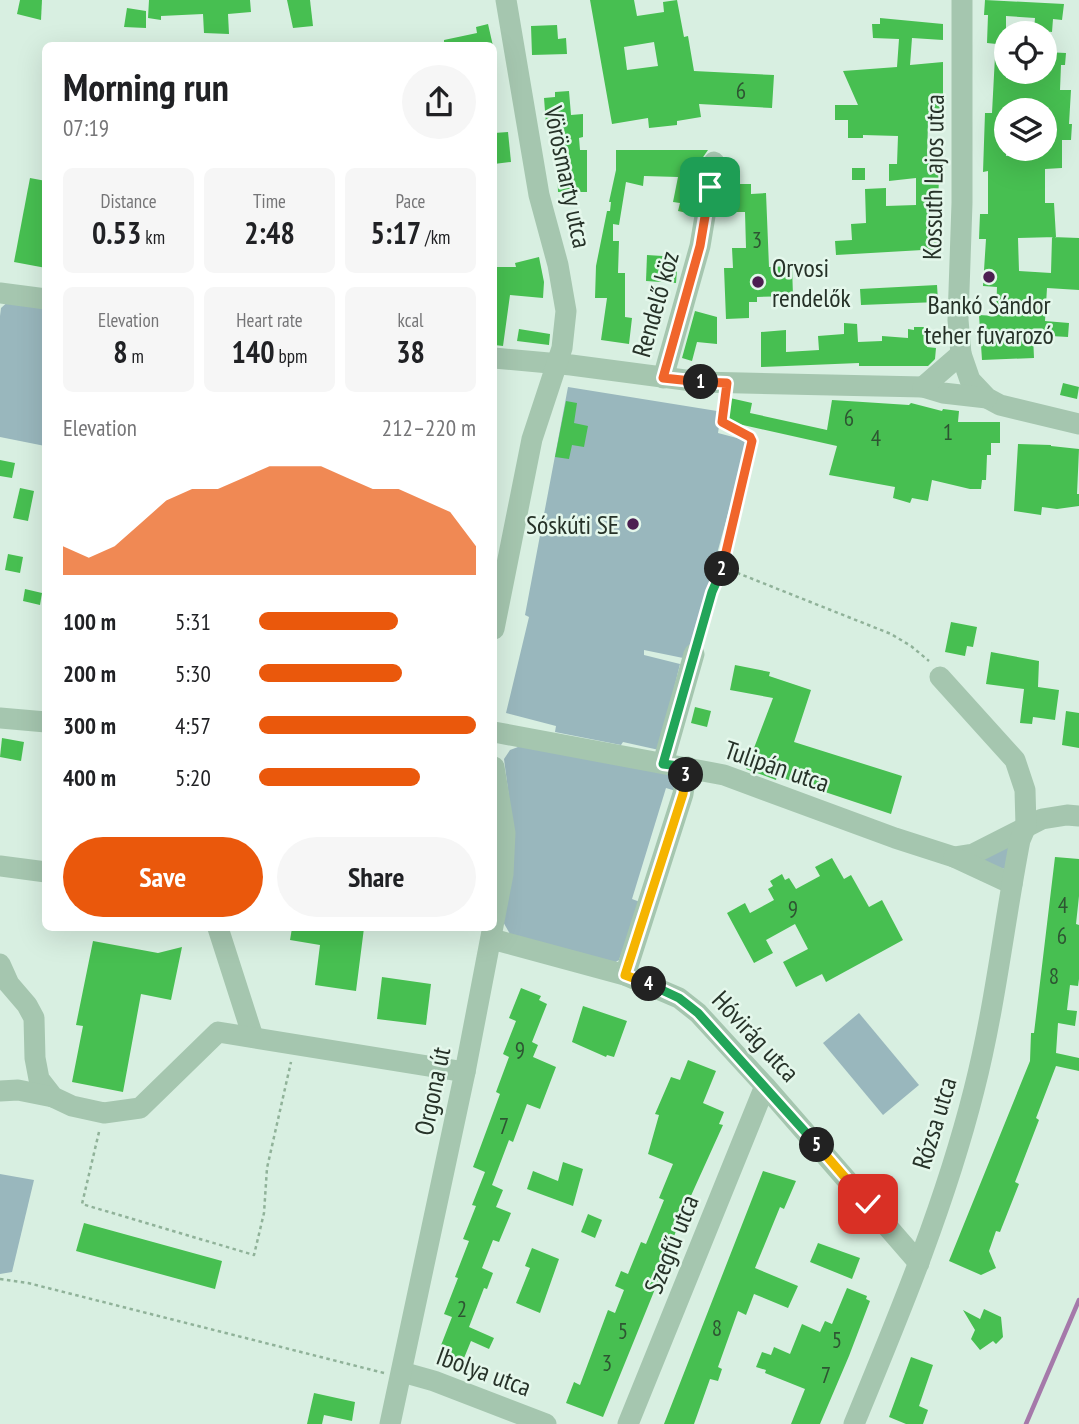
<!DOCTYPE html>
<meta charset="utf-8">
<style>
:root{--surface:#fff;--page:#f6f6f6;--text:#202124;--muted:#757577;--accent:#ea580c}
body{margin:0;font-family:"PT Sans Narrow",sans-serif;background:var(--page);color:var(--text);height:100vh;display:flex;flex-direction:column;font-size:26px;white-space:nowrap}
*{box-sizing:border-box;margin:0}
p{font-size:23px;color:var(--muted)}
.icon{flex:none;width:38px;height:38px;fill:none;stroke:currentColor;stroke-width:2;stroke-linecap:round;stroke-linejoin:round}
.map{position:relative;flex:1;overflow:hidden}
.drawer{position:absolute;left:42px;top:42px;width:455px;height:889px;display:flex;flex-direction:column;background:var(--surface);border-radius:10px;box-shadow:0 7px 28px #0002}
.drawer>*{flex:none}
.controls{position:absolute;left:994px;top:21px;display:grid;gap:14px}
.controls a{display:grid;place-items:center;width:63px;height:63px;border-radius:50%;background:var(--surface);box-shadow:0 7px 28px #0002;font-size:35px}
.pin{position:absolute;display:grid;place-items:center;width:60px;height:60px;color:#fff;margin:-30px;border-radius:14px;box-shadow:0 4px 10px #0006}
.km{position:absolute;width:35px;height:35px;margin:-18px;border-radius:50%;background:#222;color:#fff;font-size:19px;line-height:35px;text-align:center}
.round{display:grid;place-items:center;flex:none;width:74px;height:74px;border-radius:37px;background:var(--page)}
.summary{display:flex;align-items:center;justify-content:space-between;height:119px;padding:0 21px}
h1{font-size:38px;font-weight:600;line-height:52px}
.metrics{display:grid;grid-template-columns:repeat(3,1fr);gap:10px;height:119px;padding:7px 21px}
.metrics div{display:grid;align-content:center;border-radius:10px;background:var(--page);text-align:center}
.metrics b{font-size:30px;font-weight:600}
.metrics small{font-size:19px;font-weight:400}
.metrics p{font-size:19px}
.chart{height:196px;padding:14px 21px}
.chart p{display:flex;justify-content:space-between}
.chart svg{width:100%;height:126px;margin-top:7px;fill:var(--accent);opacity:.7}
.primary-button{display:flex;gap:14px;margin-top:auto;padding:14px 21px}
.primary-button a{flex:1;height:80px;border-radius:42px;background:var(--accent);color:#fff;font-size:28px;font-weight:600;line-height:80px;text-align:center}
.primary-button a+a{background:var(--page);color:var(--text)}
ul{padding:0 21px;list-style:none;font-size:23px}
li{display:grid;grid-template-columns:112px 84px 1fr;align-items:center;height:52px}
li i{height:18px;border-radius:9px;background:var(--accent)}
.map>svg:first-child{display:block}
</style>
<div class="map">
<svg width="1079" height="1424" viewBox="0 0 1079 1424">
<rect width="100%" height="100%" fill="#d8efe1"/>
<g fill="#99b7bd">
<path d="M10 300 45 305V446L0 437V316L1 308Z"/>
<path d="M568 387 717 411 720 420 718 433 748 441 688 659 644 650V655L680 664 659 750 623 742 621 745 555 732 556 726 506 713 529 617 525 615Z"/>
<path d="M518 747H527L676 776V791L666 788 632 899 640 902 619 960 614 963 510 934 502 920 512 821 504 759 510 750Z"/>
<path d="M1011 844 1008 870 977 861Z"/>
<path d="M859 1013 919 1085 883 1115 823 1043Z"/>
<path d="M0 1174 34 1180 12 1272 0 1274Z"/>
</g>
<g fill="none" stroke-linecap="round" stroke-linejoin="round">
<path stroke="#a579aa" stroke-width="4.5" d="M1026 1424 1079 1300"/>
</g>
<g fill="#47bf51" fill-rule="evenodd">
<path d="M20 0H42L41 20 17 14Z"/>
<path d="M149 0H250L251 12 228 14 229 34 204 33 203 14 161 16V20L148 18Z"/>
<path d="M287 0H310L313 26 293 28Z"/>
<path d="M590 0H634L637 16 664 12 663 2 677 0 684 37 688 36 694 71 774 75 772 108 699 104 701 117 677 121V125L649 128 648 118 612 124ZM654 42 658 66 627 70 624 47Z"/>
<path d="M985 0 1064 4 1062 20 1053 19 1052 32 1034 30 1035 18 1006 16V45L987 43 988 15H984Z"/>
<path d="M127 8 146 11V28L124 27Z"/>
<path d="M880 18 943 24V40L912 38 910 65 943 62V120H928L927 162 943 161V176L939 177 938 204 940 249 836 255 835 241 852 240 851 224 866 223 865 189 886 188V206L916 205V178L889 181V164H897L898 136 863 135V138H848V120H835V105H858L843 71 897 67 899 39 873 38 872 24H880Z"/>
<path d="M488 24 493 46H444V40L477 33 476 27Z"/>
<path d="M557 25 558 39 566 38 567 54 532 55 531 26Z"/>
<path d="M1045 52 1066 53 1065 65H1061L1060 90H1071L1069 124H1072L1071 140H1062V168L1045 169V203H1054L1056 237 1018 238 1019 271 1051 273 1052 237 1079 238V290L1047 288 1045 321 1069 323 1068 337 1033 335 1034 358 982 360 979 315 996 316 997 287 983 286 986 239H979L980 214H988V171L983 172 985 113H992L995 56 1006 55V78L1035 80V77H1045ZM1006 108 1045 109V154L1006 156Z"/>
<path d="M569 91 571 115 583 114V137L579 138 580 150H587V192H558L557 161 558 149H562V123L546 124 544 98 555 97V92Z"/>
<path d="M508 132 511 162 494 164V133Z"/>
<path d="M616 150H708L701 160 692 214 678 211 680 203 673 202 678 177 644 176 643 186 626 182 619 225 613 224V241H619L618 273H625V317L632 318 629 344 601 340 607 298H595L596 266 607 211H610L611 202H609L616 170Z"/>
<rect x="852" y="168" width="13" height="12"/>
<path d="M30 178 46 181V268L14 262Z"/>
<path d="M733 184H751V194L766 193 769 267 792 266 793 296 757 297V302H749V318L726 319 724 268H733L732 248H746L745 212H731L730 194H734Z"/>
<path d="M647 255 678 257 676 283 646 281Z"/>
<path d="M539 257 544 282 543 298 510 295 503 346 494 345V296L497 267H516L515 263Z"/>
<path d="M937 285 938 302 861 305 860 289Z"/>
<path d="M695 311 717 317V344L697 342 692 361 682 358Z"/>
<path d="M844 323 857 324 858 342 882 341V336L908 338V329L914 330V327H929L927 347 936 348 935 359 928 366H859V363L761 367V332L786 330V352L819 350 818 336 844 334Z"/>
<path d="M519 329 550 334 549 345 517 341Z"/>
<path d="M1063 383 1079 387 1077 399 1060 395Z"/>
<path d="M730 398 752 403 750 413 827 430 832 400 909 405 911 403 942 411 943 409 959 411 958 422H1000V443H991V455H987L986 480H982L981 489H970L932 480 928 501 912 498 910 503 893 498 895 487 829 475 837 446 725 421Z"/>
<path d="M566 401 577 403 574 423 588 426 584 447 572 445 569 459 555 457Z"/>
<path d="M1018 444 1051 445V446L1079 449 1077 494H1079V506L1057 509 1042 507 1041 515 1014 511Z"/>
<path d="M0 460 15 463 12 478 0 476Z"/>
<path d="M20 488 34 491 28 521 13 518Z"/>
<path d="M8 554 23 557 20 573 5 570Z"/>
<path d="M25 589 42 593 40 605 23 601Z"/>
<path d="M951 622 977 627 973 647 967 646 965 656 945 652Z"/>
<path d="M991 652 1039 661 1038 687 1059 690 1055 720 1033 717 1032 724 1020 723 1024 689 986 684Z"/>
<path d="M735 665 770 672 769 676 811 690 794 742 902 776 891 814 777 776 776 780 746 769 773 698 730 690Z"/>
<path d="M695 707 711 711 707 727 691 723Z"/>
<path d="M1066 711 1079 713V748L1062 745Z"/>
<path d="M2 738 24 742 21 761 0 757Z"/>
<path d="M1055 857 1079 859V896L1076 924 1079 925V979L1078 986 1070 985 1067 1010 1077 1011 1075 1026 1058 1023 1056 1053 1079 1058V1071L1056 1066 1036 1118 1039 1120 1015 1182 1019 1184 1000 1232 996 1231 989 1251 996 1268 981 1275 949 1261 1030 1061 1031 1033H1034Z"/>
<path d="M832 858 844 879 851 875 869 907 882 900 903 940 826 982 822 974 796 987 783 962 808 949 795 924 766 940 773 953 754 963 727 913 745 903 750 913 774 900 768 889 773 886 770 881 782 874 785 880 789 878 796 889 820 876 815 867Z"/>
<path d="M292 928H364L356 991 315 985 320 945 290 940Z"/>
<path d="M93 941 158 953 182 947 171 1000 141 994 123 1092 72 1082 83 1026 76 1025Z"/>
<path d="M382 977 431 984 426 1025 377 1019Z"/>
<path d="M521 988 541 996 539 1000 547 1004 532 1042 538 1045 533 1057 556 1067 540 1109 527 1104 513 1142 509 1140 492 1185 503 1190 496 1207 511 1213 499 1242 493 1240 482 1268 493 1273 487 1289 484 1288 469 1327 494 1338 489 1349 471 1341 462 1363 438 1353 452 1317 444 1314 458 1278 455 1277 469 1241 463 1239 476 1206 472 1205 485 1172 473 1167 500 1094 496 1092 509 1057 503 1054 516 1021 509 1018Z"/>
<path d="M583 1006 627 1021 614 1057 607 1055 606 1057 572 1042Z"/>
<path d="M688 1060 716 1071 703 1103 724 1112 719 1124 723 1125 680 1220 655 1289 603 1417 566 1403 574 1382 580 1385 608 1310 615 1313 624 1290 615 1286 621 1271 628 1274 641 1242 646 1244 664 1200 659 1198 673 1164 648 1154 659 1115 655 1114 671 1077 680 1080Z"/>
<path d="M563 1162 583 1169 573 1206 527 1189 533 1171 558 1181Z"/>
<path d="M763 1171 796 1181 784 1209 780 1207 755 1268 798 1286 788 1308 754 1294 746 1315 738 1311 718 1367 722 1369 718 1381 710 1379 694 1424H664Z"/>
<path d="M588 1214 602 1220 595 1238 581 1232Z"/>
<path d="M84 1223 222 1261 215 1289 76 1251Z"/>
<path d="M818 1243 860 1258 852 1279 810 1262Z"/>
<path d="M532 1248 559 1259 540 1313 516 1303 530 1268 525 1266Z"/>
<path d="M847 1288 867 1296 866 1299 870 1301 849 1356 820 1424H791L805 1389 765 1373 766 1370 756 1367 762 1352 771 1355 774 1347 790 1354 802 1324 820 1332 825 1321 832 1324Z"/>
<path d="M984 1309 1001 1317 1003 1337 996 1344 993 1341 980 1350 971 1339 975 1330 963 1310 980 1319Z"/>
<path d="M911 1357 933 1365 919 1406 928 1410 923 1424H906L889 1417Z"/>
<path d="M314 1393 355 1402 352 1421 324 1415 322 1424H307Z"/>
</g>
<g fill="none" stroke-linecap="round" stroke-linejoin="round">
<g stroke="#90b299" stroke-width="2.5" stroke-dasharray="3.5 3.5" stroke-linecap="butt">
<path d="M721 573 752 441 750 437 722 422 725 402"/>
<path d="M699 637 712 592 721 573 735 572 891 634 911 646 929 661"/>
<path d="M99 1132 82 1204 254 1255 264 1213 267 1168 291 1062"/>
<path d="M0 1279 28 1283 384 1373"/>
</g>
<g stroke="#a5c6af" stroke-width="21">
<path d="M962 0V203L958 320 961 354 970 380 987 398 1000 405 1079 424"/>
<path d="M0 293 46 299"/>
<path d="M494 358 571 365 700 382 923 387 943 393 987 398"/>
<path d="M663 378 700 246 714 162"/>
<path d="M923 387 961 354"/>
<path d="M494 629 532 439 562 348 566 311 558 265 539 195 506 0"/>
<path d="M0 718 46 722"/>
<path d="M494 732 724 775 895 838 954 857 973 854 1042 819 1067 815 1079 816"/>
<path d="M663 763 694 654"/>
<path d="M954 857 1012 884"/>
<path d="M0 866 46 872"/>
<path d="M218 928 253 1037"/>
<path d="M492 939 625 975 679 998 698 1013 765 1086 919 1263"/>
<path d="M0 964 9 984 27 1005 34 1018 35 1058 39 1079 53 1097 72 1106 104 1113 140 1108 218 1032 465 1072"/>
<path d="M625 975 683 794 687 767"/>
<path d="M0 1091 18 1090 53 1097"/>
<path d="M402 1372 434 1381 546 1424"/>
<path d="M390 1424 465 1072 503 874 505 833 494 767"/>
<path d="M628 1424 765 1086"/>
<path d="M854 1424C899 1315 945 1205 974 1090 995 1008 1004 923 1020 840L1026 826 1025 790 1015 760 940 677"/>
</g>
</g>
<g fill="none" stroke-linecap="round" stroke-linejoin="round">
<defs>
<path id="split-1" d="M701 382 663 378 700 246 710 187"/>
<path id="split-2" d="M701 382 727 383 722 422 750 437 752 441 722 569"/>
<path id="split-3" d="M686 775 687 767 663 764 712 592 722 569"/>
<path id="split-4" d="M649 984 625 975 683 794 686 775"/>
<path id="split-5" d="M649 984 679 998 698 1013 817 1145"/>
<path id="split-6" d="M817 1145 868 1204"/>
</defs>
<use href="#split-1" stroke="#fff" stroke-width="14"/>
<use href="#split-2" stroke="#fff" stroke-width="14"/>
<use href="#split-3" stroke="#fff" stroke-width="14"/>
<use href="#split-4" stroke="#fff" stroke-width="14"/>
<use href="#split-5" stroke="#fff" stroke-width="14"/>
<use href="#split-6" stroke="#fff" stroke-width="14"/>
<use href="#split-1" stroke="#f0652b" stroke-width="9"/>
<use href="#split-2" stroke="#f0652b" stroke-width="9"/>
<use href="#split-3" stroke="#22a559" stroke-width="9"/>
<use href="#split-4" stroke="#f5b400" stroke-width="9"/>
<use href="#split-5" stroke="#22a559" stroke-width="9"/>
<use href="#split-6" stroke="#f5b400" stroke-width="9"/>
</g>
<g fill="#4c1e51" stroke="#e4f7eb" stroke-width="2.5">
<circle cx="989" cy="277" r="7"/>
<circle cx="758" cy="282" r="7"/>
<circle cx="633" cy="524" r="7"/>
</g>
<g text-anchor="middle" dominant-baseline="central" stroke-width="5" stroke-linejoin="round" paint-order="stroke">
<g font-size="23" fill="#2e5532">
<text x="741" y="90">6</text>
<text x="757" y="239">3</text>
<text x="849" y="417">6</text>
<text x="948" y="431">1</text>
<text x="876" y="437">4</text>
<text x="1063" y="904">4</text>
<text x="793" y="908">9</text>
<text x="1062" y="935">6</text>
<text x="1054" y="975">8</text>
<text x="520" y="1049">9</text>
<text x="504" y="1125">7</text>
<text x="462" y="1308">2</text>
<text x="717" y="1327">8</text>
<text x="623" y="1330">5</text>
<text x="837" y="1339">5</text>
<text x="607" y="1362">3</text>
<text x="826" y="1374">7</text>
</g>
<g font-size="26" fill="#263228" stroke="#e4f7eb">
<text transform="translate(568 177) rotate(78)">Vörösmarty utca</text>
<text transform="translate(933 177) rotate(-89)">Kossuth Lajos utca</text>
<text transform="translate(655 304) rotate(-74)">Rendelő köz</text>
<text transform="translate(777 766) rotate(19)">Tulipán utca</text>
<text transform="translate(756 1036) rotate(47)">Hóvirág utca</text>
<text transform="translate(432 1091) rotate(-78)">Orgona út</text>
<text transform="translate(934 1123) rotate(-73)">Rózsa utca</text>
<text transform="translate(671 1244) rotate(-68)">Szegfű utca</text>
<text transform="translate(484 1371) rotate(20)">Ibolya utca</text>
</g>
<g font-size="26" fill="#263228" stroke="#e4f7eb" text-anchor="start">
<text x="772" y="267">Orvosi<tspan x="772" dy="30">rendelők</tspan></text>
<text x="989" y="304" text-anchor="middle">Bankó Sándor<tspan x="989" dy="30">teher fuvarozó</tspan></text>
<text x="619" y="524" text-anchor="end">Sóskúti SE</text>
</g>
</g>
</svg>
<div class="controls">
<a><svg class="icon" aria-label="locate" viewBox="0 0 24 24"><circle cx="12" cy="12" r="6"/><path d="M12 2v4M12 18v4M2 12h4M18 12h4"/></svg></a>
<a><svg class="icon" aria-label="layers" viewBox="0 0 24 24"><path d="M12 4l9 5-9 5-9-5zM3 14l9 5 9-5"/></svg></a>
</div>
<div class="pin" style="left:710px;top:187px;background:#1e9e55"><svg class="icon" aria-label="arrive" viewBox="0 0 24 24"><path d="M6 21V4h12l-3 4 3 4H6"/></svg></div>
<div class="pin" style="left:868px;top:1204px;background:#d93025"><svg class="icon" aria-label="check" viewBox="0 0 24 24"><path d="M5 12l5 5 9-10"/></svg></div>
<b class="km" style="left:701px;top:382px">1</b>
<b class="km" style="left:722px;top:569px">2</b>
<b class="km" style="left:686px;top:775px">3</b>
<b class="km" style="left:649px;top:984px">4</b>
<b class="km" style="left:817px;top:1145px">5</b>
<section class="drawer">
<div class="summary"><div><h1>Morning run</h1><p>07:19</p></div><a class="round"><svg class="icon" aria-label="share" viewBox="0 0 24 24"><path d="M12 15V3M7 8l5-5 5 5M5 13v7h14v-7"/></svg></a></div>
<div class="metrics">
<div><p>Distance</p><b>0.53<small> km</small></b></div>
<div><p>Time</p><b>2:48</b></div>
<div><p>Pace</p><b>5:17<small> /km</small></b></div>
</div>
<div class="metrics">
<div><p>Elevation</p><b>8<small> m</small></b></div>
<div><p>Heart rate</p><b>140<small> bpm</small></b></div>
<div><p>kcal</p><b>38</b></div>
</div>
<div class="chart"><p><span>Elevation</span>212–220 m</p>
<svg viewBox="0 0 160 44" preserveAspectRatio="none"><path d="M0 44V34L10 38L20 34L30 26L40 18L50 14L60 14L70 10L80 6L90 6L100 6L110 10L120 14L130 14L140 18L150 22L160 34V44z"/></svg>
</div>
<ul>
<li><b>100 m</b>5:31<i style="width:64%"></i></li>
<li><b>200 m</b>5:30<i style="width:66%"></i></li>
<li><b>300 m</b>4:57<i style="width:100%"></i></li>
<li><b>400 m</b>5:20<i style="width:74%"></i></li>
</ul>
<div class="primary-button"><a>Save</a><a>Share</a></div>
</section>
</div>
